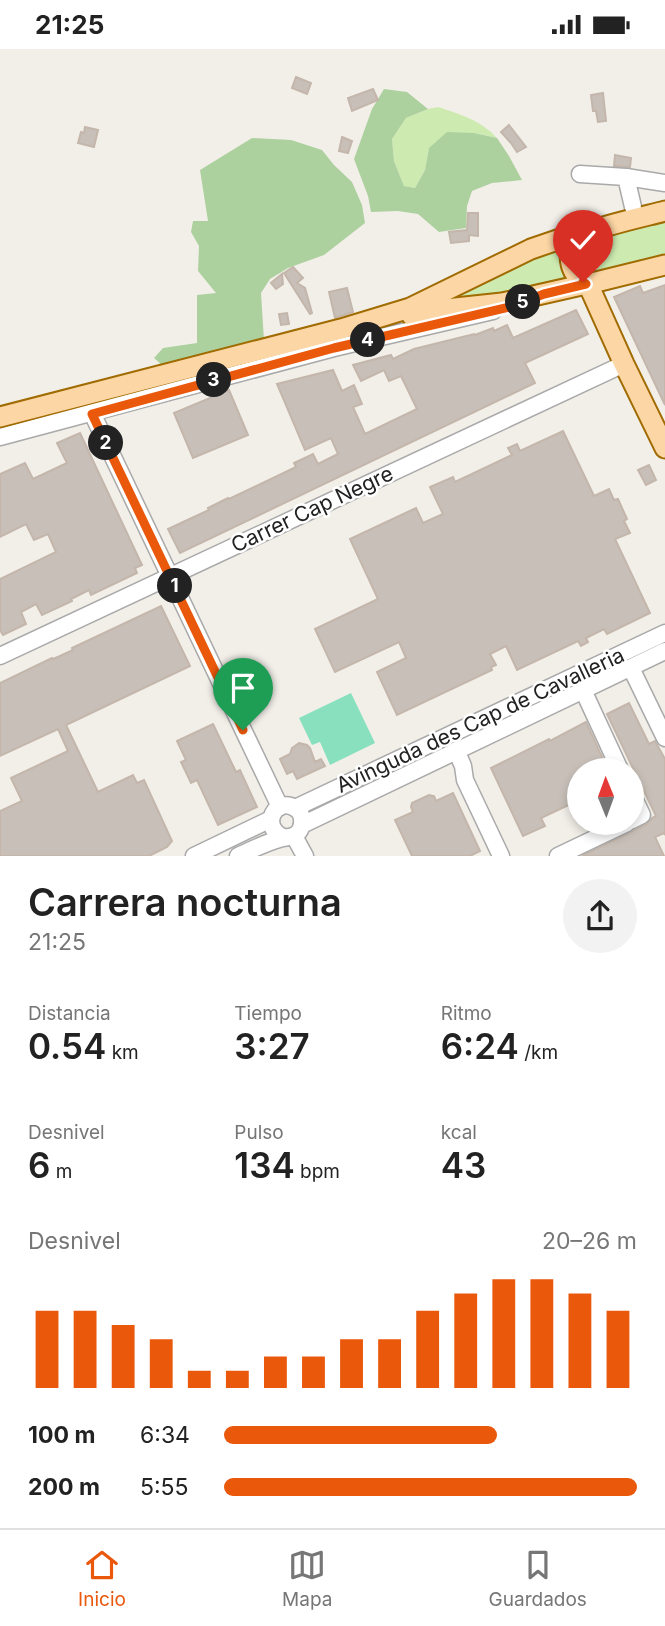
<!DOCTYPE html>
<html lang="es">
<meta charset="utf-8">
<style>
:root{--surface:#fff;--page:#f2f2f2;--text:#222;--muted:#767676;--line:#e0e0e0;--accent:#ea580c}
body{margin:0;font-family:Inter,sans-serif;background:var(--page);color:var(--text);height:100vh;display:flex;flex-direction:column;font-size:26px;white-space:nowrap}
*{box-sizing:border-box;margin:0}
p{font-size:23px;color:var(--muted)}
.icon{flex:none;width:38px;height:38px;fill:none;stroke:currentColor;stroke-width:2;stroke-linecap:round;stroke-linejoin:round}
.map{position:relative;height:807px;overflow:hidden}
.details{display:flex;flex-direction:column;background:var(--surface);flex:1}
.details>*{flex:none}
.needle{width:46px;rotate:359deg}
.controls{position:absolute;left:567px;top:709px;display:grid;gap:14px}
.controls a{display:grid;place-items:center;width:77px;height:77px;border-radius:50%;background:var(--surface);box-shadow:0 4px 10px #0003;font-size:35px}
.pin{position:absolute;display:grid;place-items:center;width:60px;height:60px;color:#fff;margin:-72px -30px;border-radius:50% 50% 50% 0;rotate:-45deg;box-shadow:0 0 7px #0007}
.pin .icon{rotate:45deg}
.km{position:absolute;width:35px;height:35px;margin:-18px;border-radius:50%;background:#222;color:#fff;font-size:19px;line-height:35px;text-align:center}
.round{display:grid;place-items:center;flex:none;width:74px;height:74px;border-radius:37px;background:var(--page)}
.head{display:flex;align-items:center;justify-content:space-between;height:119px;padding:0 28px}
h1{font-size:38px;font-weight:600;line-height:52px}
.metrics{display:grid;grid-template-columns:repeat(3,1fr);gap:10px;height:119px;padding:7px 28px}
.metrics div{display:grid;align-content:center}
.metrics b{font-size:35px;font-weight:600}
.metrics small{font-size:19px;font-weight:400}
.metrics p{font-size:19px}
.chart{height:196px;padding:14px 28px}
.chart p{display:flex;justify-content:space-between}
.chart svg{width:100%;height:126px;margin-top:7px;stroke:var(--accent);stroke-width:6}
ul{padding:0 28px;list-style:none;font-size:23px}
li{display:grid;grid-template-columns:112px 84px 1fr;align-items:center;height:52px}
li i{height:18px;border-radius:9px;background:var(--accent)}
.status{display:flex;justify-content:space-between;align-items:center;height:49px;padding:0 35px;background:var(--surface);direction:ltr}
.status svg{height:19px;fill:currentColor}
.dock{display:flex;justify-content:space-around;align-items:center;height:98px;border-top:2px solid var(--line);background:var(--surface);font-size:19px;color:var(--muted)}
.dock a{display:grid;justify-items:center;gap:4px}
.dock .selected{color:var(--accent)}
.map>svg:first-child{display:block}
</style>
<div class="status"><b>21:25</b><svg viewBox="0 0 49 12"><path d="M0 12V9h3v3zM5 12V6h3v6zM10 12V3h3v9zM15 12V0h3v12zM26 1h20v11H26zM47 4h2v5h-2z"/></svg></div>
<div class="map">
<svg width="665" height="807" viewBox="0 0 665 807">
<rect width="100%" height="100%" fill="#f2efe9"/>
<g fill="#cdebb0">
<path d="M438 58C460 65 482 72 497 89L474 84 429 99 425 121 415 139 404 137 394 112 392 90 406 69 428 60Z"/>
<path d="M665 168V210L595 228C579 221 580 215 579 199L584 192Z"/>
<path d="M559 199V216L567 233 540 241 440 253 503 218Z"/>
</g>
<g fill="#add19e">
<path d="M384 40 407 43 428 60 406 69 392 90 394 112 404 137 415 139 425 121 429 99 447 83 474 84 497 89 509 107 522 131 492 134 472 142 467 157 466 179 439 183 418 165 398 162 371 163 368 147 354 110 372 60Z"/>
<path d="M252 89 291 91 322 101 334 116 352 133 362 156 365 174 324 206 288 219 270 230 261 244 264 292 163 317 154 309 163 299 197 294V246L216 244 198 222 199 197 191 183 193 172H208L200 121Z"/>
</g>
<path fill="#88e0be" d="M351 644 375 694 330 716 320 693 312 696 299 669Z"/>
<g fill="#c7bfb8" stroke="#c4b6ab" stroke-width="2">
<path d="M296 28 311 34 307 45 292 39Z"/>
<path d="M373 40 378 51 352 62 348 49Z"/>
<path d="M603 44 606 72 598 73 596 62H593L591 46Z"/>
<path d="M509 76 526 98 517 103 511 94 501 83Z"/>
<path d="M85 78 98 81 94 98 78 94 81 83 84 84Z"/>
<path d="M342 88 352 92 348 104 339 102Z"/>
<path d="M615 106 631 109 630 118 614 117Z"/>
<path d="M468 164H478V187L469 186V192L451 194 449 183 467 181Z"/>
<path d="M293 218 303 229 297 234 305 239 312 264 310 265 284 224Z"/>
<path d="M282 225 283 235 276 240 271 234Z"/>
<path d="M665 236V356L614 248 640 237 643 244Z"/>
<path d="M347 239 353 263 335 269 329 243Z"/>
<path d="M576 261 588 285 525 314 535 334 180 504 168 480 209 461 208 459 228 449 229 450 296 418 294 414 313 405 318 415 338 405 331 389 305 401 277 335 333 321 342 342 354 336 362 355 353 358 365 385 417 360 401 327 389 332 384 321 361 332 353 316 391 306 393 310 414 300 474 285 475 286 493 279 494 282 507 276 513 289Z"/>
<path d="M287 264 289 275 281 276 279 265Z"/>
<path d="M229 341 248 386 193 409 174 364Z"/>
<path d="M563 382 594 447 609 440 614 451 618 450 627 470 624 472 630 484 615 490 650 564 607 585 604 580 586 589 588 593 581 597 578 592 517 621 506 597 490 605 496 616 491 618 492 621 397 666 377 623 406 609 399 593 335 623 315 580 378 550 350 490 416 459 423 474 443 465 430 438 453 428 455 433 512 406 508 399 517 395 520 402Z"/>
<path d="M80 384 142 516 135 519 137 524 91 546 89 541 71 550 72 552 42 566 36 555 21 563 26 575 3 586 0 581V530L56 503 48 485 34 491 26 475 0 488V425L25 414 33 430 67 414 57 394Z"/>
<path d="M649 416 656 431 646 436 638 421Z"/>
<path d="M161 557 190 617 66 676 98 743 133 726 137 734 144 731 172 792 167 798 149 807H0V762L22 752 11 729 68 702 58 680 0 707V634L52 609 53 610 60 607 73 601 72 599Z"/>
<path d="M629 654 649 695 655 692 665 710V786L664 784 655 788 664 807H582L647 775 652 769 656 767 607 665Z"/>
<path d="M586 673 608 721H579V751L541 769 545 777 523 787 491 719 549 690 550 692Z"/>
<path d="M213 675 236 723 240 721 257 758 218 776 197 731 191 734 181 713 186 711 177 692Z"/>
<path d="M299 694 307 696 310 699 315 713 321 710 325 717 297 730 293 722 287 725 280 710 290 705 292 699Z"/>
<path d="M453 744 480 802 470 807H412L395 771 413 763 411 758 412 754 429 746 434 747 436 752Z"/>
</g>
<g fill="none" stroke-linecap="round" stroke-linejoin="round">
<defs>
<g id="minor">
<path d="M580 125 626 128 633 158"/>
<path d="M626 128 665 134"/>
<path d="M92 364 280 758"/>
<path d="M0 388 334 299 493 262"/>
<path d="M0 607 624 315"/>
<path d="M631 619 665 689"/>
<path d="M583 641 620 721"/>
<path d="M456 701 463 717 465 731 501 807"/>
<path d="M632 745 642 766 632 771"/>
<path d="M295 759 665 584"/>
<path d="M302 776 665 602"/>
<path d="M294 787 305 807"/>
<path d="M194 807 271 770"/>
<path d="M238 807C251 801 265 794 279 790 284 788 290 789 295 786 304 781 305 764 295 759 276 747 259 777 283 788"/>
<path d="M558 807 627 774"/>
</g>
<g id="major">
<path d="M665 162C647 167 588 179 577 190 571 196 569 207 571 215 573 224 580 232 588 235L665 216"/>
<path d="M588 235 624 315 665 399"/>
<path d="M412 267 446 260 502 254 586 235"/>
<path d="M0 368 341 280 410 259 531 200 575 185 591 182"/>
</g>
</defs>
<use href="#minor" stroke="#a9a9a9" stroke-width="19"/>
<use href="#major" stroke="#a06b00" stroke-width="23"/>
<use href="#minor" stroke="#fff" stroke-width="16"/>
<use href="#major" stroke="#fcd6a4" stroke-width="19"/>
</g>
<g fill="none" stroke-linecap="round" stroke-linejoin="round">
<defs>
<path id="route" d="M243 681 92 365 334 299 510 258 544 245 586 235 583 233"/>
</defs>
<use href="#route" stroke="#fff" stroke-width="14"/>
<use href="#route" stroke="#ea580c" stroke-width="9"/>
</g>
<g text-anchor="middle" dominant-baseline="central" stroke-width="5" stroke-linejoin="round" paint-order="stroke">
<g font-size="21" fill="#222" stroke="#fff">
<text transform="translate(312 460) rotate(-25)">Carrer Cap Negre</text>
<text transform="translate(480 671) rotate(-25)">Avinguda des Cap de Cavalleria</text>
</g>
</g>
</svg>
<div class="controls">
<a><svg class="needle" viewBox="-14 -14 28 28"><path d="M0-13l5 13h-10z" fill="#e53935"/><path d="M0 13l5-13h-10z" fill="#767676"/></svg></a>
</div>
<div class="pin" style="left:243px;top:681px;background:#1e9e55"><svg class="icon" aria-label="arrive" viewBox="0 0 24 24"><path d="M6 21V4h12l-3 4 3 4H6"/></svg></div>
<div class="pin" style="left:583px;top:233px;background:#d93025"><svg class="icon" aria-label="check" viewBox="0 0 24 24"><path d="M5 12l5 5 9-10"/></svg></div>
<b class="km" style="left:175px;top:537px">1</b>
<b class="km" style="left:106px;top:394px">2</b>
<b class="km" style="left:214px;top:331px">3</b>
<b class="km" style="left:368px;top:291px">4</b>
<b class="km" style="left:523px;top:253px">5</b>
</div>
<section class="details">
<div class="head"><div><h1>Carrera nocturna</h1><p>21:25</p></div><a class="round"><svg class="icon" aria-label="share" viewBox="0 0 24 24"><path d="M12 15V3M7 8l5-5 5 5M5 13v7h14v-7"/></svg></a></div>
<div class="metrics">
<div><p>Distancia</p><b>0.54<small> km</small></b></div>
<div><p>Tiempo</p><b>3:27</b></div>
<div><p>Ritmo</p><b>6:24<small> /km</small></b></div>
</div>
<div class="metrics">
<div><p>Desnivel</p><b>6<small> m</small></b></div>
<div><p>Pulso</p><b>134<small> bpm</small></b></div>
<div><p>kcal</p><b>43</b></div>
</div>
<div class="chart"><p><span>Desnivel</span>20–26 m</p>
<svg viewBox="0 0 160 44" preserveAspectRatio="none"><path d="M5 44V17M15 44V17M25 44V22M35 44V27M45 44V38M55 44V38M65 44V33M75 44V33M85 44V27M95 44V27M105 44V17M115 44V11M125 44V6M135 44V6M145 44V11M155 44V17"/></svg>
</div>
<ul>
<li><b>100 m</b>6:34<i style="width:66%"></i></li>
<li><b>200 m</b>5:55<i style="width:100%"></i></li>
</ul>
</section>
<nav class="dock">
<a class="selected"><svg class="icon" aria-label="home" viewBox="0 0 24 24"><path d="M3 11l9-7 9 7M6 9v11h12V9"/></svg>Inicio</a>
<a><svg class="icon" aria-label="map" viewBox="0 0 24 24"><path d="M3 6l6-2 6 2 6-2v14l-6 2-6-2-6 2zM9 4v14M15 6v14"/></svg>Mapa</a>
<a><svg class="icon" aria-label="saved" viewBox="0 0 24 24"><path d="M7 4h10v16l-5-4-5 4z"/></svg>Guardados</a>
</nav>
